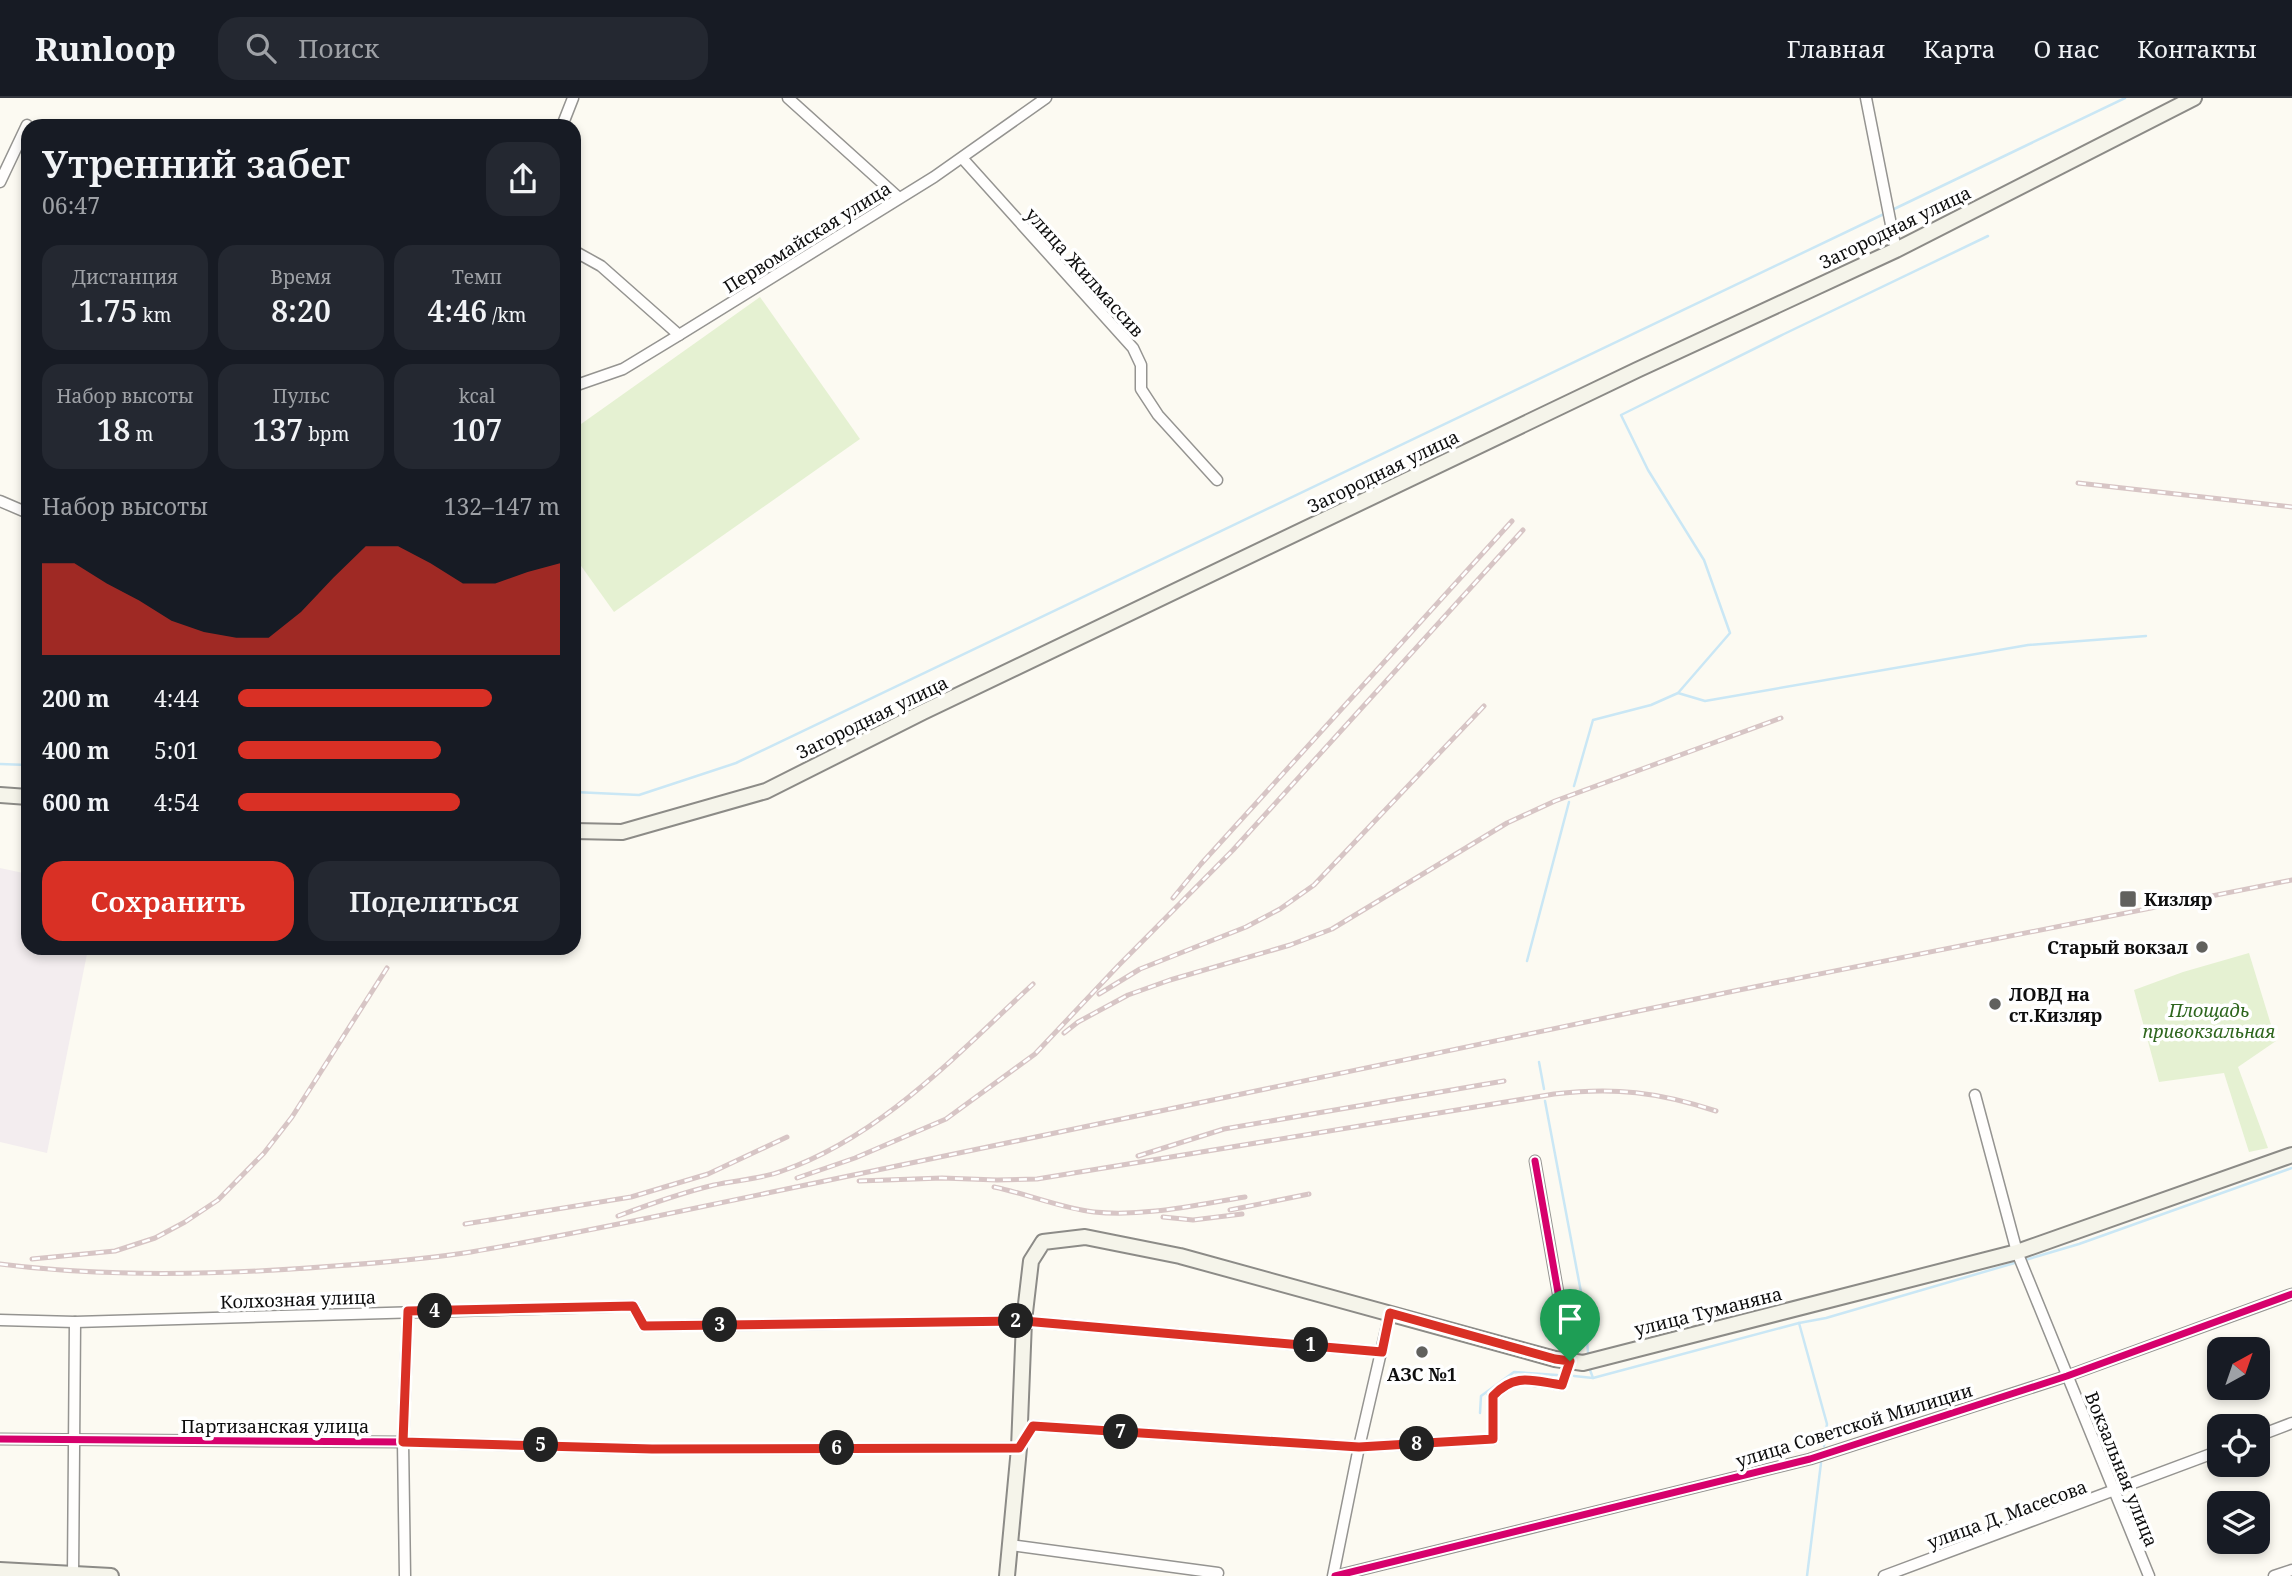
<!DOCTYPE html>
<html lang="ru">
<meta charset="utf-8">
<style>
:root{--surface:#171b24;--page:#242831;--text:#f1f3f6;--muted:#9ea1a6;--line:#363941;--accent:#d93025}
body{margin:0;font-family:"Noto Serif",serif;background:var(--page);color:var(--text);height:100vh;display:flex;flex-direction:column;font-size:26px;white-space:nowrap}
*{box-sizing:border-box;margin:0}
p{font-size:23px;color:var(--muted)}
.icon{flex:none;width:38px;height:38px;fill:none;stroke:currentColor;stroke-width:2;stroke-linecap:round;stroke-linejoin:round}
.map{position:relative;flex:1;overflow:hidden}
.details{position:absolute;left:21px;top:21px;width:560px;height:836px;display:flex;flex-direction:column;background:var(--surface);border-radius:21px;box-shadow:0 4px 10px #0003}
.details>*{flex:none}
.needle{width:46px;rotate:40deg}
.fabs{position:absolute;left:2207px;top:1239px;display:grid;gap:14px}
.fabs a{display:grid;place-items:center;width:63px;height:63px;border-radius:14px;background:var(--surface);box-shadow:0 4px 10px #0003;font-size:35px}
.pin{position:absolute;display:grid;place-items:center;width:60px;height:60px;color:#fff;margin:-72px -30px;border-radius:50% 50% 50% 0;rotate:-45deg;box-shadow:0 0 7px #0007}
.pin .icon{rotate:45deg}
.km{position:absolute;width:35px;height:35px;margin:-18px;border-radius:50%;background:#222;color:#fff;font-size:19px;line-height:35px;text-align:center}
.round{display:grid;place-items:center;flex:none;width:74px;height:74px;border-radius:21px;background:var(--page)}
.summary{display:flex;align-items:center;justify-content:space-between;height:119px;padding:0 21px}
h1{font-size:38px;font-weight:600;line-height:52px}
.figures{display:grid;grid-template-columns:repeat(3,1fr);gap:10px;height:119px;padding:7px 21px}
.figures div{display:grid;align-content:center;border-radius:18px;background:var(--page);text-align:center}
.figures b{font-size:30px;font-weight:600}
.figures small{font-size:19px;font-weight:400}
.figures p{font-size:19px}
.chart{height:196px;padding:14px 21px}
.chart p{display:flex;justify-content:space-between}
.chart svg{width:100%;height:126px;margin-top:7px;fill:var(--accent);opacity:.7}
.action{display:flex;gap:14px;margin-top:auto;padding:14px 21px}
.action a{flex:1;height:80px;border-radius:21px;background:var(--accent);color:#fff;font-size:28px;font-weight:600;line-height:80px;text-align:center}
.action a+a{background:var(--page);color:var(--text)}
ul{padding:0 21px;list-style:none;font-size:23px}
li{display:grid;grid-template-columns:112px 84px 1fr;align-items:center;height:52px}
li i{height:18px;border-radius:9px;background:var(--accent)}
header{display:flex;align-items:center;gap:42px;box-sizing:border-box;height:98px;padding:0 35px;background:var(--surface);border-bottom:2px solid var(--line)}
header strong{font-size:33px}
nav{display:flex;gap:38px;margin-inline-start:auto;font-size:24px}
.search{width:490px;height:63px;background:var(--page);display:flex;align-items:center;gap:18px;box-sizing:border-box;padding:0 24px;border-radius:21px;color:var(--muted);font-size:26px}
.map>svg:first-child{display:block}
</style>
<header>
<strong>Runloop</strong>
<div class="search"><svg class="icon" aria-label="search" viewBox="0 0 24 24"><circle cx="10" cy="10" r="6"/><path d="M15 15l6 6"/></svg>Поиск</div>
<nav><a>Главная</a><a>Карта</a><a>О нас</a><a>Контакты</a></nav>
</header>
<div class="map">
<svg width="2292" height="1478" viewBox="0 0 2292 1478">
<rect width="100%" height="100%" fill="#fcfaf2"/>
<path fill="#f3edef" d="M0 770 28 776V850L88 851 47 1055 0 1044Z"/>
<g fill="#e5f1d2">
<path d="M760 199 860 341 614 514 574 458V331Z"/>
<path d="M2249 855 2276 943 2238 969 2268 1050 2249 1054 2224 975 2159 984 2134 892 2183 874Z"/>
</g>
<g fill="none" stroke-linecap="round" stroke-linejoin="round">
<g stroke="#cae7f5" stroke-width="2.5">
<path d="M1892 112 2125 0"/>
<path d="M1678 595 1705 603 2028 547 2146 538"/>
<path d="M0 666 28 667"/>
<path d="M1574 688 1593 622 1651 607 1678 595 1730 535 1704 462 1648 372 1621 317 1784 236 1988 138"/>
<path d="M574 694 639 697 736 665 1886 115"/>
<path d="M1527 863 1569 704"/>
<path d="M1539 964 1544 991"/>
<path d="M1545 1003 1584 1210 1588 1254"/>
<path d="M2025 1162 2079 1146 2292 1070"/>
<path d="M1799 1225 1826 1220 2018 1164"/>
<path d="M1590 1272 1593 1280 1799 1225 1827 1326 1824 1348"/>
<path d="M1574 1278 1593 1280"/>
<path d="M1480 1315 1481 1298 1514 1274 1557 1277"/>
<path d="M1807 1478 1821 1365"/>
</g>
<defs>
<g id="street">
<path d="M788 0 899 100"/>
<path d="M1866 0 1896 152"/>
<path d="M562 28 573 0"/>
<path d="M963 61 1133 250 1141 267V291L1158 317 1217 382"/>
<path d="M0 84 27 27"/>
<path d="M574 153 601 168 679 237"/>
<path d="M574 288 623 271 679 237 934 79 1046 0"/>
<path d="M0 403 28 415"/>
<path d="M1975 997 2017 1154 2149 1478"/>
<path d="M0 1222 75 1224 633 1208 644 1228 1024 1223 1382 1254"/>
<path d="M2258 1338 2292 1325"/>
<path d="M0 1341 403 1344 652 1351 1019 1350 1033 1328 1359 1349 1493 1341V1298C1515 1274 1533 1283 1562 1287L1570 1263 1535 1063"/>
<path d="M1010 1447 1218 1475"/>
<path d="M73 1478 75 1224"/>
<path d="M405 1478 403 1344 408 1213"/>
<path d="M1333 1478 1359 1349 1390 1215"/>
<path d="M1335 1478 1810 1361 2067 1278 2292 1196"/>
<path d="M1884 1478 2219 1353"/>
<path d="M2274 1478 2292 1472"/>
</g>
<g id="secondary">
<path d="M0 697 28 699"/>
<path d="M574 733 622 734 766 693 923 614 1637 272 1896 152 2194 0"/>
<path d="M0 1472 111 1478"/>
<path d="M1007 1478 1019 1350 1024 1223 1031 1163 1043 1144 1085 1139 1180 1158 1555 1261 1583 1265 2017 1154 2292 1057"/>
</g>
</defs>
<use href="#street" stroke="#959491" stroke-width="13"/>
<use href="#secondary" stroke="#8c8b87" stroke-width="18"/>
<use href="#street" stroke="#fffefd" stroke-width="10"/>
<use href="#secondary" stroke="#f5f4ea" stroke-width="14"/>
<defs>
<g id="rail">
<path d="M2078 385 2292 409"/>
<path d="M1173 800 1201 766 1512 423"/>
<path d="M1099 896 1140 871 1246 829 1280 811 1314 787 1484 608"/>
<path d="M1064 935 1078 924 1128 897 1170 882 1290 847 1332 831 1507 725 1555 703 1781 620"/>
<path d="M1138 1058 1224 1031 1504 983"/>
<path d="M797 1080 855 1060 946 1021 1035 956 1118 868 1233 752 1523 432"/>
<path d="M859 1083 942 1080 997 1082 1037 1081 1554 996C1615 989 1658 994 1716 1013"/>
<path d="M994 1089C1028 1096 1060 1110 1094 1114 1144 1119 1195 1107 1245 1099"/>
<path d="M1230 1112 1309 1096"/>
<path d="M618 1118C650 1106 681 1095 714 1087 737 1082 761 1081 782 1073 882 1038 957 956 1033 886"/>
<path d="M1163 1119 1193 1122 1242 1116"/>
<path d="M465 1126 631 1099 708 1076 787 1039"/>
<path d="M32 1161 115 1153 155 1140 185 1124 218 1102 264 1055 292 1019 387 870"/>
<path d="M0 1166C110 1180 223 1177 334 1168 379 1165 425 1161 471 1154 530 1144 589 1132 648 1120L1739 892 2292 782"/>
</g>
</defs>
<use href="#rail" stroke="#d7c5c5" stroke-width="5"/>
<use href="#rail" stroke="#fff" stroke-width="2.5" stroke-dasharray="8" stroke-linecap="butt"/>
<defs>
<g id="cycleway">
<path d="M0 1341 403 1344 652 1351 1019 1350 1033 1328 1359 1349 1493 1341V1298C1515 1274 1533 1283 1562 1287L1570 1263 1535 1063"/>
<path d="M1335 1478 1810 1361 2067 1278 2292 1196"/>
</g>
</defs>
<use href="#cycleway" stroke="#fff" stroke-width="11"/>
<use href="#cycleway" stroke="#d6006c" stroke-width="7"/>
</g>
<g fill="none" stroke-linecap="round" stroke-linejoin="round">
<defs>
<path id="route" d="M633 1208 644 1228 1024 1223 1382 1254 1390 1215 1555 1261 1570 1263 1562 1287C1533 1283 1515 1274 1493 1298V1341L1359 1349 1033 1328 1019 1350 652 1351 403 1344 408 1213Z"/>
</defs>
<use href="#route" stroke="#fff" stroke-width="14"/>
<use href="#route" stroke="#d93025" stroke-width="9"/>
</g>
<g fill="#61615e" stroke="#fff" stroke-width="2.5">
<rect x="2119" y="792" width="18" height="18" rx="3.5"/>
<circle cx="2202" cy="849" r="7"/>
<circle cx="1995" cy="906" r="7"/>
<circle cx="1422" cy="1254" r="7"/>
</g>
<g text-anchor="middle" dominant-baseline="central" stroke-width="7" stroke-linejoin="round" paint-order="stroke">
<g font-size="18" fill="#0e0e0e" stroke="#fff">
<text transform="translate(1895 129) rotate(-26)">Загородная улица</text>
<text transform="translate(807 139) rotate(-32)">Первомайская улица</text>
<text transform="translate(1085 174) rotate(48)">улица Жилмассив</text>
<text transform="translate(1383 373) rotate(-26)">Загородная улица</text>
<text transform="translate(872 619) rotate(-26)">Загородная улица</text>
<text transform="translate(298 1201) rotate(-2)">Колхозная улица</text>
<text transform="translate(1708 1213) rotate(-14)">улица Туманяна</text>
<text transform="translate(1854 1327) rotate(-17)">улица Советской Милиции</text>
<text x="275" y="1328">Партизанская улица</text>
<text transform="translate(2122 1371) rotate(68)">Вокзальная улица</text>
<text transform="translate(2007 1416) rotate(-20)">улица Д. Масесова</text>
</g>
<g font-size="18" font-weight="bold" fill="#0e0e0e" stroke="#fff" text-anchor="start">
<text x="2144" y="801">Кизляр</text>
<text x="2188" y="849" text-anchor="end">Старый вокзал</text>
<text x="2009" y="896">ЛОВД на<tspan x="2009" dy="21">ст.Кизляр</tspan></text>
<text x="1422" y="1276" text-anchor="middle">АЗС №1</text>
</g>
<g font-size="18" font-style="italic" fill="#2e661e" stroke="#fff">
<text x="2209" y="912">Площадь<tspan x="2209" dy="21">привокзальная</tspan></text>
</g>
</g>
</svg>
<div class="fabs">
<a><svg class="needle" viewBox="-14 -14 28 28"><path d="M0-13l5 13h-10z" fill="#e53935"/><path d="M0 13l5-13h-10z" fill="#9ea1a6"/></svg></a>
<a><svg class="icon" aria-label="locate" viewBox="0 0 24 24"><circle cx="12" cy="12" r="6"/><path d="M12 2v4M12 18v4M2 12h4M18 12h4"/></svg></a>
<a><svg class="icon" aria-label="layers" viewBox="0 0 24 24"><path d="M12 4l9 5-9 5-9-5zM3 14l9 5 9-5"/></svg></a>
</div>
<div class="pin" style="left:1570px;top:1263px;background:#1e9e55"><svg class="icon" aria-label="arrive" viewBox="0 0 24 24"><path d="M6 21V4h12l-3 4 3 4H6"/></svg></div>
<b class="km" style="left:1311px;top:1247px">1</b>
<b class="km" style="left:1016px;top:1223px">2</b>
<b class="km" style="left:720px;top:1227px">3</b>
<b class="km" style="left:435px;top:1213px">4</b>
<b class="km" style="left:541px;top:1347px">5</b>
<b class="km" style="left:837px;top:1350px">6</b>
<b class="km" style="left:1121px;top:1334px">7</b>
<b class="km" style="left:1417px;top:1346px">8</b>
<section class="details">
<div class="summary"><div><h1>Утренний забег</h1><p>06:47</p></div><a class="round"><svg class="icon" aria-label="share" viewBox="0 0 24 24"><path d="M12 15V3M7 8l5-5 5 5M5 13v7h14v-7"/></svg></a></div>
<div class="figures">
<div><p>Дистанция</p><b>1.75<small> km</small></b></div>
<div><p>Время</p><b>8:20</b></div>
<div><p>Темп</p><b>4:46<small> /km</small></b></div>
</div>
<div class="figures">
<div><p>Набор высоты</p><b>18<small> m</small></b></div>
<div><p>Пульс</p><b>137<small> bpm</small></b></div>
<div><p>kcal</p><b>107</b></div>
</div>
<div class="chart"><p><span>Набор высоты</span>132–147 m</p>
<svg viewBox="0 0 160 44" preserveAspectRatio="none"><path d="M0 44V12L10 12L20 19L30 25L40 32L50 36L60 38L70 38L80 29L90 17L100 6L110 6L120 12L130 19L140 19L150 15L160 12V44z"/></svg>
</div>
<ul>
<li><b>200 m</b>4:44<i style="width:79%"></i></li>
<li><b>400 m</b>5:01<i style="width:63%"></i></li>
<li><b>600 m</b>4:54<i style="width:69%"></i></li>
</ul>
<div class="action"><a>Сохранить</a><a>Поделиться</a></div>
</section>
</div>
